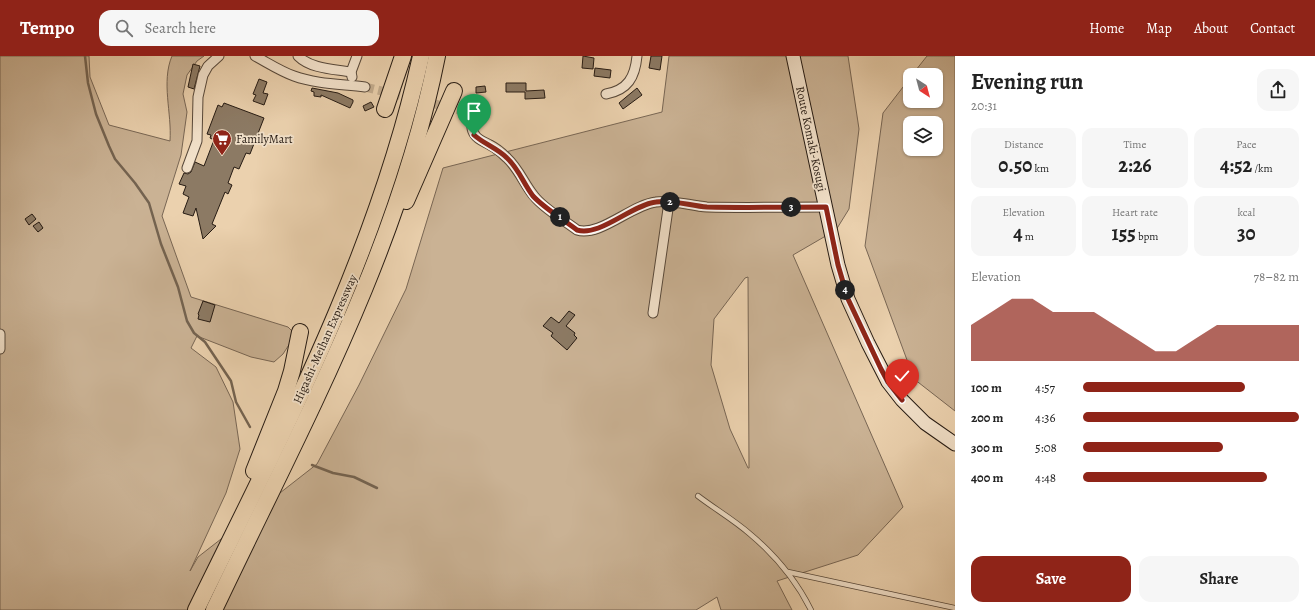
<!DOCTYPE html>
<meta charset="utf-8">
<style>
:root{--surface:#fff;--page:#f6f6f6;--text:#222;--muted:#767676;--accent:#8f2418}
body{margin:0;font-family:Alegreya,serif;background:var(--page);color:var(--text);height:100vh;display:flex;flex-direction:column;font-size:15px;white-space:nowrap}
*{box-sizing:border-box;margin:0}
p{font-size:13px;color:var(--muted)}
.icon{flex:none;width:22px;height:22px;fill:none;stroke:currentColor;stroke-width:2;stroke-linecap:round;stroke-linejoin:round}
.map{position:relative;flex:1;overflow:hidden}
.drawer{display:flex;flex-direction:column;background:var(--surface);width:360px}
.drawer>*{flex:none}
.needle{width:26px;rotate:144deg}
.controls{position:absolute;left:903px;top:12px;display:grid;gap:8px}
.controls a{display:grid;place-items:center;width:40px;height:40px;border-radius:8px;background:var(--surface);box-shadow:0 1px 3px #0004;font-size:20px}
.pin{position:absolute;display:grid;place-items:center;width:34px;height:34px;color:#fff;margin:-41px -17px;border-radius:50% 50% 50% 0;rotate:-45deg;box-shadow:0 0 4px #0007}
.pin .icon{rotate:45deg}
.km{position:absolute;width:20px;height:20px;margin:-10px;border-radius:50%;background:#222;color:#fff;font-size:11px;line-height:20px;text-align:center}
.round{display:grid;place-items:center;flex:none;width:42px;height:42px;border-radius:12px;background:var(--page)}
.summary{display:flex;align-items:center;justify-content:space-between;height:68px;padding:0 16px}
h1{font-size:22px;font-weight:700;line-height:30px}
.metrics{display:grid;grid-template-columns:repeat(3,1fr);gap:6px;height:68px;padding:4px 16px}
.metrics div{display:grid;align-content:center;border-radius:10px;background:var(--page);text-align:center}
.metrics b{font-size:20px;font-weight:700}
.metrics small{font-size:11px;font-weight:400}
.metrics p{font-size:11px}
.chart{height:112px;padding:8px 16px}
.chart p{display:flex;justify-content:space-between}
.chart svg{width:100%;height:72px;margin-top:4px;fill:var(--accent);opacity:.7}
.action{display:flex;gap:8px;margin-top:auto;padding:8px 16px}
.action a{flex:1;height:46px;border-radius:12px;background:var(--accent);color:#fff;font-size:16px;font-weight:700;line-height:46px;text-align:center}
.action a+a{background:var(--page);color:var(--text)}
ul{padding:0 16px;list-style:none;font-size:13px}
li{display:grid;grid-template-columns:64px 48px 1fr;align-items:center;height:30px}
li i{height:10px;border-radius:5px;background:var(--accent)}
header{display:flex;align-items:center;gap:24px;box-sizing:border-box;height:56px;padding:0 20px;background:var(--accent);color:#fff}
header strong{font-size:19px}
nav{display:flex;gap:22px;margin-inline-start:auto;font-size:14px}
.search{width:280px;height:36px;background:var(--page);display:flex;align-items:center;gap:10px;box-sizing:border-box;padding:0 14px;border-radius:12px;color:var(--muted);font-size:15px}
main{display:flex;flex:1;min-height:0}
.map>svg:first-child{display:block}
</style>
<header>
<strong>Tempo</strong>
<div class="search"><svg class="icon" aria-label="search" viewBox="0 0 24 24"><circle cx="10" cy="10" r="6"/><path d="M15 15l6 6"/></svg>Search here</div>
<nav><a>Home</a><a>Map</a><a>About</a><a>Contact</a></nav>
</header>
<main>
<div class="map">
<svg width="955" height="554" viewBox="0 0 955 554">
<rect width="100%" height="100%" fill="#ebd1ae"/>
<filter id="stains"><feTurbulence type="fractalNoise" baseFrequency=".005" numOctaves="4"/><feColorMatrix values="0 0 0 0 .2 0 0 0 0 .09 0 0 0 0 .02 0 0 0 .5 -.17"/></filter>
<radialGradient id="worn" r=".72"><stop offset=".6" stop-color="#630" stop-opacity="0"/><stop offset="1" stop-color="#630" stop-opacity=".3"/></radialGradient>
<g fill="#cab294" stroke="#786654" fill-rule="evenodd">
<path d="M0 0H89L90 21 109 69 170 85C172 57 161 26 172 0H204L197 5 187 19 183 38 187 56 181 99 162 160 191 241 288 271 292 275 294 281 283 298 274 306 251 301 197 280 191 292 216 311 233 346 240 393 226 437 190 515 198 501 317 408 359 329 406 233 443 112 662 56 669 0H848L859 73 849 153 836 174 793 199 903 451 858 499 777 525 792 554H721L717 541 696 554H0ZM748 221 749 412H748L730 373 711 309 714 263 745 222Z"/>
<path d="M927 0H955V355L914 323 865 190 883 57 910 22V45H936V19H912ZM910 67H936V93H910Z"/>
</g>
<g fill="none" stroke-linecap="round" stroke-linejoin="round">
<g stroke="#746350" stroke-width="2.5">
<path d="M85 0 88 27 96 58 109 90 115 103 135 127 149 147 161 188 178 231 187 265 194 277 205 286 231 325 236 346 250 371"/>
<path d="M312 409 333 417 354 421 377 432"/>
</g>
</g>
<g fill="#8c7a64" stroke="#261b13">
<path d="M583 0 594 2 593 13 582 12Z"/>
<path d="M651 0H662L660 14 649 12Z"/>
<path d="M193 8 200 10 194 33 188 31Z"/>
<path d="M595 12 611 14 610 22 594 20Z"/>
<path d="M259 23 267 26 263 37 268 38 264 49 253 45 256 39 253 38Z"/>
<path d="M506 27H526V35L544 34 545 42 525 43V36H506Z"/>
<path d="M485 30 486 36 476 37V31Z"/>
<path d="M312 32 338 37 353 44V46L350 52 321 39V41L314 40V36L311 35Z"/>
<path d="M637 32 642 39 623 53 619 47Z"/>
<path d="M371 46 374 51 365 55 363 50Z"/>
<path d="M224 47 264 62 250 98 246 97 239 113 234 111 228 127 232 129 228 138 225 136 212 168 216 170 203 183 196 152 193 160 183 157 189 141 183 138 186 130 179 128 184 117 188 118 191 116 195 106 204 110 214 84 210 82 211 79 207 78 218 49 222 51Z"/>
<path d="M32 158 36 163 29 169 25 163Z"/>
<path d="M39 166 43 172 38 176 33 170Z"/>
<path d="M203 245 215 249 210 266 198 263 199 259 198 258Z"/>
<path d="M569 255 575 259 566 270 575 277 574 279 577 282 567 294 551 280 553 277 543 270 551 261 559 267Z"/>
</g>
<g fill="none" stroke-linecap="round" stroke-linejoin="round">
<path stroke="#c4ad8f" stroke-width="9" stroke-dasharray="9 4.5" stroke-linecap="butt" d="M365 31 464 55"/>
<defs>
<g id="lane">
<path d="M698 440C715 453 734 464 750 478 775 499 796 524 811 554"/>
<path d="M788 516 955 552"/>
</g>
<g id="street">
<path d="M255 0C268 7 280 15 294 20 316 28 341 28 365 31"/>
<path d="M298 0C311 13 334 13 351 16"/>
<path d="M352 21 351 16 357 0"/>
<path d="M606 38C628 34 635 21 637 0"/>
<path d="M464 55 473 58C472 65 470 73 475 79 478 84 485 86 490 89 496 92 502 97 507 102 519 113 524 128 534 140 544 153 564 164 577 174 600 181 631 149 656 146 671 143 691 150 707 151 747 152 787 151 826 151"/>
<path d="M187 112 197 85 198 41 203 19 208 10 219 0"/>
<path d="M653 257 669 146"/>
<path d="M0 278V293"/>
</g>
<path id="secondary" d="M793 0 838 209 848 243 868 287 888 326 902 344 925 367 955 388"/>
<g id="highway">
<path d="M385 53 403 0"/>
<path d="M406 145 454 35"/>
<path d="M254 415 286 335 292 315 300 276"/>
<path d="M196 554C284 374 377 198 421 0"/>
<path d="M214 554C299 374 398 197 437 0"/>
</g>
</defs>
<use href="#lane" stroke="#57483a" stroke-width="6"/>
<use href="#street" stroke="#57483a" stroke-width="11"/>
<use href="#secondary" stroke="#261b13" stroke-width="15"/>
<use href="#highway" stroke="#261b13" stroke-width="18"/>
<use href="#lane" stroke="#f2e1ca" stroke-width="4.5"/>
<use href="#street" stroke="#f2e1ca" stroke-width="9"/>
<use href="#secondary" stroke="#f2e1ca" stroke-width="13"/>
<use href="#highway" stroke="#ebd1ae" stroke-width="16"/>
</g>
<g fill="none" stroke-linecap="round" stroke-linejoin="round">
<defs>
<path id="route" d="M474 79C484 88 497 92 507 102 519 113 523 127 533 140 544 152 564 164 577 174 600 181 631 149 656 146 671 143 691 150 707 151 747 152 787 151 826 151L838 209 848 243 881 313 888 326 902 344"/>
</defs>
<use href="#route" stroke="#fff" stroke-width="8"/>
<use href="#route" stroke="#8f2418" stroke-width="5"/>
</g>
<defs>
<symbol id="supermarket-pin" viewBox="-11 -11 22 30"><path d="M0 17L-7.5 6A9.5 9.5 0 1 1 7.5 6Z" fill="#8f2418" stroke="#f2e1ca"/><path d="M-6-5.5h2.5l.6 2H6L4.5 2H-2.5L-4.4-4H-6ZM-1.5 3.2a1.3 1.3 0 1 0 .1 0ZM3 3.2a1.3 1.3 0 1 0 .1 0Z" fill="#fff"/></symbol>
</defs>
<g fill-rule="evenodd">
<use href="#supermarket-pin" x="211" y="72" width="22" height="30"/>
</g>
<g text-anchor="middle" dominant-baseline="central" stroke-width="3.5" stroke-linejoin="round" paint-order="stroke">
<g font-size="12" fill="#261b13" stroke="#f2e1ca" text-anchor="start">
<text x="236" y="83">FamilyMart</text>
</g>
<g font-size="12" fill="#261b13" stroke="#f2e1ca">
<text transform="translate(811 83) rotate(78)">Route Komaki-Kosugi</text>
<text transform="translate(325 283) rotate(-66)">Higashi-Meihan Expressway</text>
</g>
</g>
<rect width="100%" height="100%" filter="url(#stains)"/>
<rect width="100%" height="100%" fill="url(#worn)"/>
</svg>
<div class="controls">
<a><svg class="needle" viewBox="-14 -14 28 28"><path d="M0-13l5 13h-10z" fill="#e53935"/><path d="M0 13l5-13h-10z" fill="#767676"/></svg></a>
<a><svg class="icon" aria-label="layers" viewBox="0 0 24 24"><path d="M12 4l9 5-9 5-9-5zM3 14l9 5 9-5"/></svg></a>
</div>
<div class="pin" style="left:474px;top:79px;background:#1e9e55"><svg class="icon" aria-label="arrive" viewBox="0 0 24 24"><path d="M6 21V4h12l-3 4 3 4H6"/></svg></div>
<div class="pin" style="left:902px;top:344px;background:#d93025"><svg class="icon" aria-label="check" viewBox="0 0 24 24"><path d="M5 12l5 5 9-10"/></svg></div>
<b class="km" style="left:560px;top:161px">1</b>
<b class="km" style="left:670px;top:146px">2</b>
<b class="km" style="left:791px;top:151px">3</b>
<b class="km" style="left:845px;top:234px">4</b>
</div>
<section class="drawer">
<div class="summary"><div><h1>Evening run</h1><p>20:31</p></div><a class="round"><svg class="icon" aria-label="share" viewBox="0 0 24 24"><path d="M12 15V3M7 8l5-5 5 5M5 13v7h14v-7"/></svg></a></div>
<div class="metrics">
<div><p>Distance</p><b>0.50<small> km</small></b></div>
<div><p>Time</p><b>2:26</b></div>
<div><p>Pace</p><b>4:52<small> /km</small></b></div>
</div>
<div class="metrics">
<div><p>Elevation</p><b>4<small> m</small></b></div>
<div><p>Heart rate</p><b>155<small> bpm</small></b></div>
<div><p>kcal</p><b>30</b></div>
</div>
<div class="chart"><p><span>Elevation</span>78–82 m</p>
<svg viewBox="0 0 160 44" preserveAspectRatio="none"><path d="M0 44V22L10 14L20 6L30 6L40 14L50 14L60 14L70 22L80 30L90 38L100 38L110 30L120 22L130 22L140 22L150 22L160 22V44z"/></svg>
</div>
<ul>
<li><b>100 m</b>4:57<i style="width:75%"></i></li>
<li><b>200 m</b>4:36<i style="width:100%"></i></li>
<li><b>300 m</b>5:08<i style="width:65%"></i></li>
<li><b>400 m</b>4:48<i style="width:85%"></i></li>
</ul>
<div class="action"><a>Save</a><a>Share</a></div>
</section>
</main>
